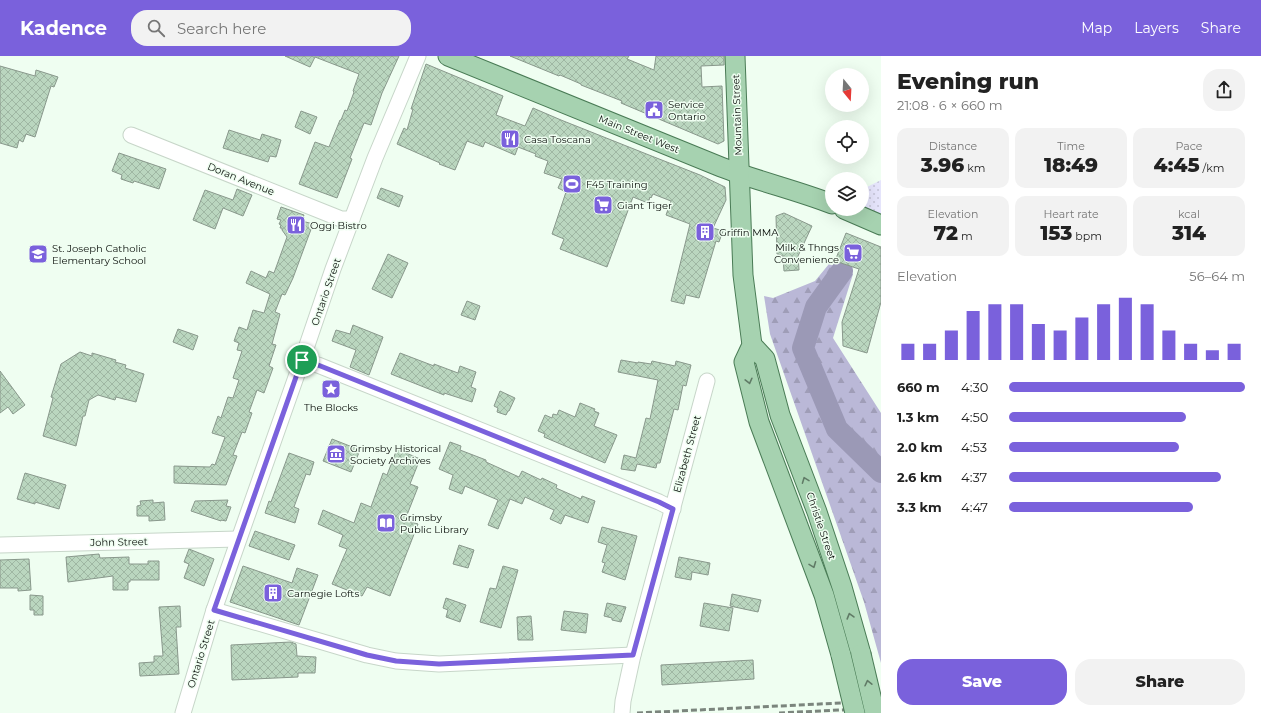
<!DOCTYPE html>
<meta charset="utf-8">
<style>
:root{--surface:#fff;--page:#f2f2f2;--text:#222;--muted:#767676;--accent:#7a61dc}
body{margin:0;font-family:Montserrat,sans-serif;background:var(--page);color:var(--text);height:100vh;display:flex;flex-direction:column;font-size:15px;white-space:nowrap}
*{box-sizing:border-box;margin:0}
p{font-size:13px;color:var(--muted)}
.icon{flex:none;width:22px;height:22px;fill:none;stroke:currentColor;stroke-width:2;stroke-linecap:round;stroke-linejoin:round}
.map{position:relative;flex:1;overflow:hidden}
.drawer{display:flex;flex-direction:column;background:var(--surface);width:380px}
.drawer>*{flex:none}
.needle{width:26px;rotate:162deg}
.fabs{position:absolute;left:825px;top:12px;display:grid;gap:8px}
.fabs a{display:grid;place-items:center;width:44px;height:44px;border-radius:50%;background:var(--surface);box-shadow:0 4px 16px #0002;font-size:20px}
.pin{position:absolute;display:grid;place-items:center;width:34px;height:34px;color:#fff;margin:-17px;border:2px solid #fff;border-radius:50%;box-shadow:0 1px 4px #0007}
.round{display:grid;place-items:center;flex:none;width:42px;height:42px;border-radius:16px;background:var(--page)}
.overview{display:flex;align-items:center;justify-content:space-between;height:68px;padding:0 16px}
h1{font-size:22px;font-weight:800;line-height:30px}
.figures{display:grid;grid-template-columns:repeat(3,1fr);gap:6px;height:68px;padding:4px 16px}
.figures div{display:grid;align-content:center;border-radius:10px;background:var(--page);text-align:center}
.figures b{font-size:20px;font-weight:800}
.figures small{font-size:11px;font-weight:400}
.figures p{font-size:11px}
.chart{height:112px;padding:8px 16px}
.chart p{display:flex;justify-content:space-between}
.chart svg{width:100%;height:72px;margin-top:4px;stroke:var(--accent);stroke-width:6}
.button{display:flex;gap:8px;margin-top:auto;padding:8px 16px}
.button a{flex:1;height:46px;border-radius:16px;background:var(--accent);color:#fff;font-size:16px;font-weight:800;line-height:46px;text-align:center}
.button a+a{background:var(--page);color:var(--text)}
ul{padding:0 16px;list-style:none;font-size:13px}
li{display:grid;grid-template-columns:64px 48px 1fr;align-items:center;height:30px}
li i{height:10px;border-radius:5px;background:var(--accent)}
header{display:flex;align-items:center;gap:24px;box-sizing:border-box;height:56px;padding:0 20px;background:var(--accent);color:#fff}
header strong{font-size:19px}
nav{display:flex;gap:22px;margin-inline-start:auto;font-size:14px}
.search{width:280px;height:36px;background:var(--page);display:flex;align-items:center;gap:10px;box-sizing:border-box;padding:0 14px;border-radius:16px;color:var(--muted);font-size:15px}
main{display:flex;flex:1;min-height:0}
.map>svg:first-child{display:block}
</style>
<header>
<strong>Kadence</strong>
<div class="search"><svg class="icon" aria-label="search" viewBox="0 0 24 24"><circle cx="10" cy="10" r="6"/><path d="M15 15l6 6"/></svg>Search here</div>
<nav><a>Map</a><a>Layers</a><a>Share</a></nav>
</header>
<main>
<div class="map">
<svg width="881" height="657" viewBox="0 0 881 657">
<defs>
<pattern id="green-dots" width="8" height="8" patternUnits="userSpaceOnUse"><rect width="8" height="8" fill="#e6e5fc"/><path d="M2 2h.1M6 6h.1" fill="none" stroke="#c4c3d7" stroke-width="1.8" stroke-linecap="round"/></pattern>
<pattern id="forest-firs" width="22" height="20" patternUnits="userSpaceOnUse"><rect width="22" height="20" fill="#bab8d7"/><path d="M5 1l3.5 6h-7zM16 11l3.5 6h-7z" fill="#9f9db7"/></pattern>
<pattern id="building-cross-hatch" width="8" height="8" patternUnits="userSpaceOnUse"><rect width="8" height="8" fill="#bad6bf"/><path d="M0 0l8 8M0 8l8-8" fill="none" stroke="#9fb7a3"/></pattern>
</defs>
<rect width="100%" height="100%" fill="#effef1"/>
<path fill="url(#green-dots)" d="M881 124V159L862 153 867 131Z"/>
<path fill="url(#forest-firs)" d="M829 208 853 218 833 282 881 357V607L864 546 770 278 764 240 773 242 815 225Z"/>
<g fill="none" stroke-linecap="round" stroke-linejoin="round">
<path stroke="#9b99b6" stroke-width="22" d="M842 215 816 251 803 292 837 373 881 416"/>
</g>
<g fill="url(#building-cross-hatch)" stroke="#89988c">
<path d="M285 0H399L382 37 371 69 364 67 350 102 352 103 337 142 299 128 315 86 329 91 340 64H341L345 54 347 55 354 36 353 35 359 18 315 1 310 11Z"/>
<path d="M510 0H629L627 3 654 14 656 0H724V9L701 10 702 31 722 30 724 85 718 88 621 47 622 45 581 29V28L560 19 559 20Z"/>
<path d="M426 8 503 40 496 59 525 70 533 52 561 64 649 99 700 119 725 131 726 144 713 172 723 175 719 186 716 185 699 242 686 239 684 248 671 245 690 168 666 159 671 145 653 138 651 142 650 141 648 147 633 141 607 211 560 193 564 183 552 178 566 136 558 132 562 123 544 117 548 105 535 100 536 98 518 91 515 99 485 86 483 91 467 85 455 114 439 108 440 107 397 88 404 72 407 74 413 53H411Z"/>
<path d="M0 10 35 20 36 14 58 21 54 31 51 30 35 81 26 78 23 86 19 84 17 92 0 87Z"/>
<path d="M301 55 317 61 310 78 295 71Z"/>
<path d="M229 74 260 84 262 78 281 84 276 101 270 100 268 106 223 92Z"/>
<path d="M119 97 166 113 159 133 134 125 133 127 121 123 122 119 112 115Z"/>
<path d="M381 132 403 140 399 151 377 142Z"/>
<path d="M237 133 252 139 243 160 223 152 215 173 193 164 205 134 233 144Z"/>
<path d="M281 151 304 159 302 165 313 168 293 222 285 239 282 238 275 256 280 258 272 288 276 289 269 310 273 312 264 337 257 334 249 356 252 357 245 377 242 376 233 399 237 400 226 429 174 427V410L210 411 212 408 215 409 225 381 212 377 218 360 221 362 228 341 233 342 239 324 233 322 242 295 237 294 239 287 234 285 239 271 247 274 253 254 264 257 270 238 246 227 251 215 266 222 269 215 274 217 287 181 282 174V172H280L281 169 279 168 281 164 277 163Z"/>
<path d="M784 157 812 170 798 200 799 214 784 215 783 200 777 198 776 160Z"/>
<path d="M846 177 881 191V246L867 297 843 290 842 266 859 213 835 205Z"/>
<path d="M388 198 408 207 392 242 372 233Z"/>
<path d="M467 245 480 250 475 264 461 259Z"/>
<path d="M353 269 383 281 369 319 350 311 356 294 332 285 336 274 350 278Z"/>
<path d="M178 273 198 280 193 294 173 286Z"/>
<path d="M80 296 92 300V297L116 304 115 306 126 309 125 312 144 318 136 346 116 341 115 344 98 339 89 344 85 360H83L76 390 43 380 53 342 51 341 61 308Z"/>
<path d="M400 297 434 310V308L458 317 460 310 476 316 471 331 476 333 472 346 444 337V339L391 318Z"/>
<path d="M621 304 638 307V306L651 308 652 305 675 310 676 305 691 309 686 330 683 329 678 354 674 353 660 407H657L656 412 637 408 635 415 621 413 624 399 636 402 646 362 650 363 658 324 618 316Z"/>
<path d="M0 315 25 349 13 358 8 351 0 357Z"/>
<path d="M500 335 515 342 509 355H508L506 359 497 356 498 352 494 350Z"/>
<path d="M580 347 595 353 594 355 599 357 594 370 617 379 605 407 544 381 545 378 538 375 545 359 552 362 553 358 557 359 559 354 575 361Z"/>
<path d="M332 383 360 394 351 416 323 405Z"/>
<path d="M450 386 461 390 460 394 486 404V406L519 421 522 415 541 424 542 422 557 429 556 432 581 443 582 440 595 445 588 467 565 459 561 468 550 463 554 454 525 441 522 448 510 443 498 473 488 469 498 444 465 430 462 438 449 433 453 419 439 413Z"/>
<path d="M397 393 420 403 410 428 418 431 405 464 418 468 390 540 367 531 362 540 332 528 347 493 339 490 343 479 318 468 323 454 354 467 361 447 371 451 383 417 387 419Z"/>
<path d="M289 397 314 406 310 419 306 418 294 451 299 453 295 467 265 457 269 445 271 446Z"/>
<path d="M25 417 66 429 59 453 35 446V448L17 443Z"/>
<path d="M153 444V447L164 446 165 464 149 465V460H137V450L141 449 140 445Z"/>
<path d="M228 444 226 450 231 451 226 465 221 464V465L191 455 195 445Z"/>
<path d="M602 471 637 480 625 524 602 516 605 507 602 506 607 489 598 486Z"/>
<path d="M255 475 295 489 289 504 249 490Z"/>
<path d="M459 489 474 494 468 512 453 508Z"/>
<path d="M189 493 214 503 204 530 184 522 189 508 184 506Z"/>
<path d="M99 498 100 502 129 501V508H148V505H159V524H130V526H128V534H113V520L68 526 66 501Z"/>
<path d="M679 501 710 507 708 519 692 516 691 524 675 521Z"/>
<path d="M29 503 31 534 18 535V532H0V504Z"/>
<path d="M243 510 292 527 297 512 318 519 299 569 230 546Z"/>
<path d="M503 510 518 514 501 572 480 566 490 532 496 533Z"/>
<path d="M732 538 761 544 758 556 730 550Z"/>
<path d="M30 539 43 540V559H34V554H30Z"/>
<path d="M446 542 466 549 460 566 446 561 448 554 443 552Z"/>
<path d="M607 547 626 551 621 566 612 564V562L604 560Z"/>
<path d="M704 547 733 552 729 575 700 570Z"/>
<path d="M180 550 181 571H176L179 618 140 620 139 607 154 606V600H163L159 551Z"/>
<path d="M564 555 588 558 586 577 561 574Z"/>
<path d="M531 560 533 584H518L517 561Z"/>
<path d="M291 586 296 588 297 600 316 601 315 617H298V621L232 624 231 589Z"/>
<path d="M753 604 754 623 662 629 661 609Z"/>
</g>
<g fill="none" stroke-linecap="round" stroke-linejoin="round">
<defs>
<g id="minor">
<path d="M131 79 341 163H352"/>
<path d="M302 304 318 309 659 446 673 453"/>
<path d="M0 489 238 483"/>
<path d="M214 554 367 599 396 605 439 608 633 599"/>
<path d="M183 657 214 554 302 304 333 213 375 102 418 0"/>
<path d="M622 657 623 645 633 599 707 325"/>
</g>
<g id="major">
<path d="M448 0 721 111C757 125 796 134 832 148"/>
<path d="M735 0 743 219 752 289 744 306 759 366 824 539 841 599"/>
<path d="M844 153 881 169"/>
<path d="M752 289 765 303 780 359 817 456 842 531 861 598"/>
</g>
</defs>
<use href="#minor" stroke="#c7d6c9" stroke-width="17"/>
<use href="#major" stroke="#497b55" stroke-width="21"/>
<use href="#minor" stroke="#fff" stroke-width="15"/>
<use href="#major" stroke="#a6d2b0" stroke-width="19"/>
<g stroke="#7b857d" stroke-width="3" stroke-dasharray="6 3" stroke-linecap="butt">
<path d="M637 657 881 645"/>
<path d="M779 657 881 652"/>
</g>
<defs>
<g id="major-bridge">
<path d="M861 598 875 657"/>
<path d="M841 599 855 657"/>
</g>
</defs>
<use href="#major-bridge" stroke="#497b55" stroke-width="21" stroke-linecap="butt"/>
<use href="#major-bridge" stroke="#a6d2b0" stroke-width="19"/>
</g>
<defs><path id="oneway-chevron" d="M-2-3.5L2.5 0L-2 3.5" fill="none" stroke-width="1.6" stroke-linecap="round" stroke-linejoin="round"/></defs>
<g stroke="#607b66">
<use href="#oneway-chevron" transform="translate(749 325) rotate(76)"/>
<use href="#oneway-chevron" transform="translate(805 424) rotate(-111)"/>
<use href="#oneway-chevron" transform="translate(813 509) rotate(69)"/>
<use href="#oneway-chevron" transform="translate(850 560) rotate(-106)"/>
<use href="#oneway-chevron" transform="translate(868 627) rotate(-103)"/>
</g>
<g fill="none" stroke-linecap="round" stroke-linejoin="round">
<defs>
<path id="route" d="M302 304 318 309 659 446 673 453 633 599 439 608 396 605 367 599 214 554Z"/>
</defs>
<use href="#route" stroke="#fff" stroke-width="8"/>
<use href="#route" stroke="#7a61dc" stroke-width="5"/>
</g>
<defs>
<symbol id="civic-square" viewBox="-11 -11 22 22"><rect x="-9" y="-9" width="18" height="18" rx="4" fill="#7a61dc" stroke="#effef1"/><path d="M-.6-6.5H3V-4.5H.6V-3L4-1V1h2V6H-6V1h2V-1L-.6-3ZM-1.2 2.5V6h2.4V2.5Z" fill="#fff"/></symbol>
<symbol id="restaurant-square" viewBox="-11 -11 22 22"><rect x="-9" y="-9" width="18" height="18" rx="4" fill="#7a61dc" stroke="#effef1"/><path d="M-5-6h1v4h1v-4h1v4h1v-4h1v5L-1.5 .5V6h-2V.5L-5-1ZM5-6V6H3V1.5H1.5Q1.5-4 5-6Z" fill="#fff"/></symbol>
<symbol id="stadium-square" viewBox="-11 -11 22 22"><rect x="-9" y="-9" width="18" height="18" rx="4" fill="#7a61dc" stroke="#effef1"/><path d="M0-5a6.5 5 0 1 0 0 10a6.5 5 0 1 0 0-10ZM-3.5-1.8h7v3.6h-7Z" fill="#fff"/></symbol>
<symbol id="supermarket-square" viewBox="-11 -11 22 22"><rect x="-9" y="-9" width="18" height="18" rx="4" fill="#7a61dc" stroke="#effef1"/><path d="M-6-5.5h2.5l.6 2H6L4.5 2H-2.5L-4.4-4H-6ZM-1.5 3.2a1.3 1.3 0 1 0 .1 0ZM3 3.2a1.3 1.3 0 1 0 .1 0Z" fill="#fff"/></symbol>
<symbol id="building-square" viewBox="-11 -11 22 22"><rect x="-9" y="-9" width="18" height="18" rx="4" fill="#7a61dc" stroke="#effef1"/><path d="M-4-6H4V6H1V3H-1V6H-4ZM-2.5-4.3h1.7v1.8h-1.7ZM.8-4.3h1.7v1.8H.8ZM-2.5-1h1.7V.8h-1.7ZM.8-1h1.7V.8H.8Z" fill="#fff"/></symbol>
<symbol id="school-square" viewBox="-11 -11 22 22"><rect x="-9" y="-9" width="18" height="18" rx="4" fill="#7a61dc" stroke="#effef1"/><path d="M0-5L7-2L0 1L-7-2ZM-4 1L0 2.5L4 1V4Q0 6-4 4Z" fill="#fff"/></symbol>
<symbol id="sight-square" viewBox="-11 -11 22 22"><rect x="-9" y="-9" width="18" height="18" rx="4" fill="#7a61dc" stroke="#effef1"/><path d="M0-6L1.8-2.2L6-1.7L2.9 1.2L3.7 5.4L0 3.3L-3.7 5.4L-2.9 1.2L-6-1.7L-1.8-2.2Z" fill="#fff"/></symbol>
<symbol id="museum-square" viewBox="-11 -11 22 22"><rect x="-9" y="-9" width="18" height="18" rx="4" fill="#7a61dc" stroke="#effef1"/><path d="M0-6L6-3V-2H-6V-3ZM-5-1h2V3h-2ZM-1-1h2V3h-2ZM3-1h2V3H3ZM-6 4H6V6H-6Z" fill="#fff"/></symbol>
<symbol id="library-square" viewBox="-11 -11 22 22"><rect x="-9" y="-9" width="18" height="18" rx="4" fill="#7a61dc" stroke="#effef1"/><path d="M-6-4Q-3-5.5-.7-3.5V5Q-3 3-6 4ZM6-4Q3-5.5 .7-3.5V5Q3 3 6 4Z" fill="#fff"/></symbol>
</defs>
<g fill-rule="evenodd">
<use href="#civic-square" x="643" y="43" width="22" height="22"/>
<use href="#restaurant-square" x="499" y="72" width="22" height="22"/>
<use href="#stadium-square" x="561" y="117" width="22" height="22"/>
<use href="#supermarket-square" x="592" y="138" width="22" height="22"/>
<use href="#restaurant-square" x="285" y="158" width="22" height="22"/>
<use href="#building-square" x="694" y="165" width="22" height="22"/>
<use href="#supermarket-square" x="842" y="186" width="22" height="22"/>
<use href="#school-square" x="27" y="187" width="22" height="22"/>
<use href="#sight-square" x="320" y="322" width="22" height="22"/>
<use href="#museum-square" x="325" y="387" width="22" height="22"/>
<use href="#library-square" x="375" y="456" width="22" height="22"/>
<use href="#building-square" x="262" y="526" width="22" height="22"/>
</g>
<g text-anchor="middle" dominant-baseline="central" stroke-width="3" stroke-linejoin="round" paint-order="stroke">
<g font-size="10" fill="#0b100c" stroke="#effef1" text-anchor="start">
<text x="668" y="48">Service<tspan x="668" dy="12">Ontario</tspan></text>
<text x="524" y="83">Casa Toscana</text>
<text x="586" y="128">F45 Training</text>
<text x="617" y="149">Giant Tiger</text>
<text x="310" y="169">Oggi Bistro</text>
<text x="719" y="176">Griffin MMA</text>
<text x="839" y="191" text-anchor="end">Milk &amp; Thngs<tspan x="839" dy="12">Convenience</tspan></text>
<text x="52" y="192">St. Joseph Catholic<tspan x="52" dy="12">Elementary School</tspan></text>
<text x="331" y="351" text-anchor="middle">The Blocks</text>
<text x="350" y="392">Grimsby Historical<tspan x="350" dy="12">Society Archives</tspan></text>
<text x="400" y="461">Grimsby<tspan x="400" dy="12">Public Library</tspan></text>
<text x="287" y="537">Carnegie Lofts</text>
</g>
<g font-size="10" fill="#0b100c" stroke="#effef1">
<text transform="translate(737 59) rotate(-92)">Mountain Street</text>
<text transform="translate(639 78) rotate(22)">Main Street West</text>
<text transform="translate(241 123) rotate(22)">Doran Avenue</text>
<text transform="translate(326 236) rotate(-71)">Ontario Street</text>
<text transform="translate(687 398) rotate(-75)">Elizabeth Street</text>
<text transform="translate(821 470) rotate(71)">Christie Street</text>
<text transform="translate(119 486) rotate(-1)">John Street</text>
<text transform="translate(201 598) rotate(-73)">Ontario Street</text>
</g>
</g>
</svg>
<div class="fabs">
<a><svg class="needle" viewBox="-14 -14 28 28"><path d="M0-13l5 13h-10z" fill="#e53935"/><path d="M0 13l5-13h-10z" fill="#767676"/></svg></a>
<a><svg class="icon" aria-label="locate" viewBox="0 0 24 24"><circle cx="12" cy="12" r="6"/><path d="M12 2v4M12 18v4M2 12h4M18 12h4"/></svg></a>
<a><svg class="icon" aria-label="layers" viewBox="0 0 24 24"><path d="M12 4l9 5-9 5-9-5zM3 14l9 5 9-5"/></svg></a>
</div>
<div class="pin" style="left:302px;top:304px;background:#1e9e55"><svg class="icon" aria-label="arrive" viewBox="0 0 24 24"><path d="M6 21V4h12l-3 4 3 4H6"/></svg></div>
</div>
<section class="drawer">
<div class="overview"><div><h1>Evening run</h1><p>21:08 · 6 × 660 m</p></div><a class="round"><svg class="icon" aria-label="share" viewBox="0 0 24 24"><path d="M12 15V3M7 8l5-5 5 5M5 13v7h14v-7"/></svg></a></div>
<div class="figures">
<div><p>Distance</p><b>3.96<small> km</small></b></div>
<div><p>Time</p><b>18:49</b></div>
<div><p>Pace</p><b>4:45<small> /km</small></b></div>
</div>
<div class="figures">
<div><p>Elevation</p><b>72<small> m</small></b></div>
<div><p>Heart rate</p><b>153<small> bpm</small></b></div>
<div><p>kcal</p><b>314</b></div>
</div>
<div class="chart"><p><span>Elevation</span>56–64 m</p>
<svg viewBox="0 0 160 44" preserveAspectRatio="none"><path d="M5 44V34M15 44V34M25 44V26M35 44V14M45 44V10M55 44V10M65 44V22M75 44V26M85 44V18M95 44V10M105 44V6M115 44V10M125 44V26M135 44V34M145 44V38M155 44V34"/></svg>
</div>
<ul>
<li><b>660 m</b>4:30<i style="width:100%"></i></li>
<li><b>1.3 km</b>4:50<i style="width:75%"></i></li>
<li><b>2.0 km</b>4:53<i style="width:72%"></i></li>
<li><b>2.6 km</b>4:37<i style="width:90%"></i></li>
<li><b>3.3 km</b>4:47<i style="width:78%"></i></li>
</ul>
<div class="button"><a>Save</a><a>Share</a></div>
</section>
</main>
